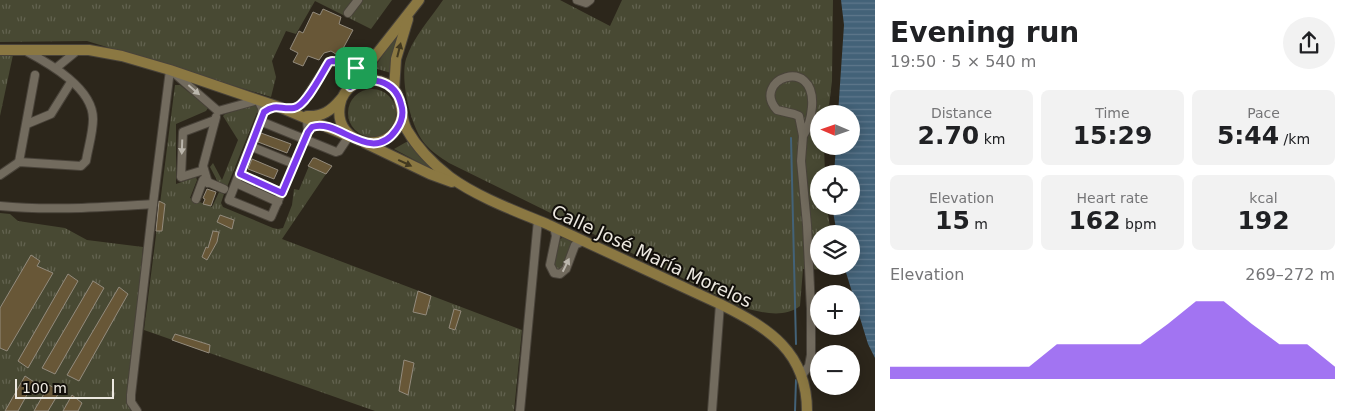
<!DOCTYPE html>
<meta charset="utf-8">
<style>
:root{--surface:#fff;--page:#f2f2f2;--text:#202124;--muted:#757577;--accent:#7c3aed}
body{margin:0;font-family:"DejaVu Sans",sans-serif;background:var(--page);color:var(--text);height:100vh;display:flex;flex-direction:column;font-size:19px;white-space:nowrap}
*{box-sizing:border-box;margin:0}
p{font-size:16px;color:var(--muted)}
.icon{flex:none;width:28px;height:28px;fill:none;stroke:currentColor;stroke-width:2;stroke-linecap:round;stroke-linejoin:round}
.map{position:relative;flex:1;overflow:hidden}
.details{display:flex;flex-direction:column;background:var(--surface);width:475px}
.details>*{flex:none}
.needle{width:32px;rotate:272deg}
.tools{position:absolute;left:810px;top:105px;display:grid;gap:10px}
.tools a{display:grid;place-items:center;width:50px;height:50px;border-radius:50%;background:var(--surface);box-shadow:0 2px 12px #0003;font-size:25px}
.scale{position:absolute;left:15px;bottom:12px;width:99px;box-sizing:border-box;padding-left:5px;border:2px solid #ece8e0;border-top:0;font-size:14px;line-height:18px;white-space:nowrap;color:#ece8e0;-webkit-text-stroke:4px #120f0a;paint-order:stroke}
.pin{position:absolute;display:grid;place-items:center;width:42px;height:42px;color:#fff;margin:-21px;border-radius:10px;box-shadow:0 2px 8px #0006}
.round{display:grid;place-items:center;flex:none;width:52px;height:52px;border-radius:26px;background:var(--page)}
.overview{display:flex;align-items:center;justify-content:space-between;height:85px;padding:0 15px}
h1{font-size:28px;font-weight:600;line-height:38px}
.metrics{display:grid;grid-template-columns:repeat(3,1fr);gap:8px;height:85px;padding:5px 15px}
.metrics div{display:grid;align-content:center;border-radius:8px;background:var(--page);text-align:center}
.metrics b{font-size:25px;font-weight:600}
.metrics small{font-size:14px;font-weight:400}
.metrics p{font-size:14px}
.chart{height:140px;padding:10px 15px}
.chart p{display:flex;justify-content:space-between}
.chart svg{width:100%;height:90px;margin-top:5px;fill:var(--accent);opacity:.7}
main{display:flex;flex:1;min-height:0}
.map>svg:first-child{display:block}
</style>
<main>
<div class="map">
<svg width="875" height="411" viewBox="0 0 875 411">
<defs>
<pattern id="grass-tufts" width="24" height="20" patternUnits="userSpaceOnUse" patternTransform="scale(1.25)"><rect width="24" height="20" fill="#484933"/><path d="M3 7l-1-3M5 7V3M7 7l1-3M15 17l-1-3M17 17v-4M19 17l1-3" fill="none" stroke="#636350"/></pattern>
<pattern id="water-rules" width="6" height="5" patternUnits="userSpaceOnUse" patternTransform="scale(1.25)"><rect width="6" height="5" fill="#436278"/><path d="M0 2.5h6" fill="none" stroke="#5e788b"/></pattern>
</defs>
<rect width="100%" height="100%" fill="#2c261b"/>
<g fill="url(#grass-tufts)">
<path d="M0 0H392L371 29 315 1 296 34 286 31 272 61 276 77 271 97 87 41 0 42Z"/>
<path d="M443 0H560L610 26 622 0H833L832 81 828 114H819V146H824L825 174H819V206H827L831 234H819V266H836V270L803 269 800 306C783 319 760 312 741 307L449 163C440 157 432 152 425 144 410 126 400 80 406 59 413 37 431 18 443 0Z"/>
<path d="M400 30 391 73 374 68Z"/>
<path d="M0 55H13L0 116Z"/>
<path d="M175 85H180L208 108 206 111 176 124V184L196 177 197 180 190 198 212 207 219 192 224 194 221 203 223 207 273 228 278 229 283 228 292 205 294 189 299 190 309 166 326 174 282 239 522 330 514 411H375L144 330Z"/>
<circle cx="372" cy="113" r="24"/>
<path d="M258 104V110L227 187 219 184 210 167 213 163 222 180 238 140 223 116 225 114Z"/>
<path d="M408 141 420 157 433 170 394 149Z"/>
<path d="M0 213 10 214 18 221 65 228 87 240 143 247 128 404 131 411H0Z"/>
<path d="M564 236 571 239V247L563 270H557L552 267 557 242Z"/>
</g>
<path fill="url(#water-rules)" d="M841 0H875V358L868 344 844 266H851V234H837L832 206H851V174H834L836 146H851V114H838L844 25Z"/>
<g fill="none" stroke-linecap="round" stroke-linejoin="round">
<g stroke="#436278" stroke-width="2">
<path d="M791 138 796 344"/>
<path d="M795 411 796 380"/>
</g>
</g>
<g fill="#685737" stroke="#938b7d">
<path d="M323 9 341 17 339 24 353 30 339 56 331 51 324 53 319 60 308 56 303 66 293 62 298 53 290 49 299 31 303 33 313 12 320 15Z"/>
<path d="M261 133 291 144 287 153 258 142Z"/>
<path d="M313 158H315L332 166 326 174 308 166Z"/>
<path d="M252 159 278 170 274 179 248 169Z"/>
<path d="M207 189 216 192 211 206 203 204 205 199 203 198Z"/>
<path d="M159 201 165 204 162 231H156Z"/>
<path d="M220 215 234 220 232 229 217 222Z"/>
<path d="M213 231 219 232 217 242 207 260 202 257 206 247 208 248Z"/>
<path d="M31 255 40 261 37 266 53 273 7 351 0 348V308Z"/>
<path d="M68 274 78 281 28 368 18 361Z"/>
<path d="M93 281 104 288 55 374 42 368Z"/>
<path d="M119 287 128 294 79 381 67 375Z"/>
<path d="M418 291 431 296 426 315 413 312Z"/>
<path d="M454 309 461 311 455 330 449 328Z"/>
<path d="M175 334 210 345 209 353 172 340Z"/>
<path d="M404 360 414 363 408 395 399 391Z"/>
<path d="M25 376 34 382 18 411H5Z"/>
<path d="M49 385 60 391 48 411H34Z"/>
<path d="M72 395 82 403 78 411H63Z"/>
</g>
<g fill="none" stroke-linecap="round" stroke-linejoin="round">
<defs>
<g id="minor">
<path d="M577 0 586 3 590 0"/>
<path d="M348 13 358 0"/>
<path d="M56 68 78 50"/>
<path d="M174 73 218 111"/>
<path d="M284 108H294L302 104 329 62C344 57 347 75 368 64"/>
<path d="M218 111 258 100 262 108V115L229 200 271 217 308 132 307 121 304 117"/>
<path d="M260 121 336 152 339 151 349 136"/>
<path d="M27 124 51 114 71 82"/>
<path d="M250 146 294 164"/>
<path d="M19 162 35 75"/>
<path d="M204 170 181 177 183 132 215 120"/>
<path d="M239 174 282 193"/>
<path d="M0 175 19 162 81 166 86 161C88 148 93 133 93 119 93 88 50 64 26 51"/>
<path d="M208 183 203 166 216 117"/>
<path d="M236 183 278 202"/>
<path d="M196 199 203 180 224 189"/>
<path d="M0 206C51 211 102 207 153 204"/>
<path d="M554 227 556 236 550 265 554 273 560 274 566 269 575 245 583 241"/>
<path d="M802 375 809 366 811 355V309L807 225 801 161 803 136 799 116 794 114 777 110C750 80 816 54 812 107 811 118 809 127 803 136"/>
<path d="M137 411 131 402V395L153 204 170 70"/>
<path d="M520 411 538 220"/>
<path d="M712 411 720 304"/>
</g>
<g id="major">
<path d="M0 50H89L122 56 170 70 279 107 350 137"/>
<path d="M353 84 419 0"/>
<path d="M394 90 396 59 408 19"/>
<path d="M402 115C394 159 332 146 340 105 343 87 362 76 380 81 407 89 397 112 407 130 418 149 433 164 450 177 477 197 518 212 549 225 606 251 663 278 720 304 769 328 807 352 807 411"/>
<path d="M307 116C322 117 331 111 341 99"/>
<path d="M365 143 430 174 452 182"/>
</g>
</defs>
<use href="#minor" stroke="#49433a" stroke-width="10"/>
<use href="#major" stroke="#49433a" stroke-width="12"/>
<use href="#minor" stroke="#726b5e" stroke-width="8"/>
<use href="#major" stroke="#8b7842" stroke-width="10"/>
</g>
<defs><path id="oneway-solid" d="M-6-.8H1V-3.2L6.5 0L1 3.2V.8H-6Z" transform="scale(1.25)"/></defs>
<g fill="#423920">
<use href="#oneway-solid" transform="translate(399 50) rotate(-76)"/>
<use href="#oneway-solid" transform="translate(405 163) rotate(25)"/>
</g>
<g fill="#bbb6ac">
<use href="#oneway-solid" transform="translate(194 90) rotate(41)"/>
<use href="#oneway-solid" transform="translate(182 147) rotate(92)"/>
<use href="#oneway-solid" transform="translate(566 265) rotate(-64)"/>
</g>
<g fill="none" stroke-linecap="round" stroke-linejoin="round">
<defs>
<path id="route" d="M332 61C349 61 348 75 369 64L350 87C369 74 395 80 401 104 404 113 402 122 396 130 371 166 338 117 312 127L308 132 282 193 240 174 264 112C276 103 281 110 294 108 306 106 322 73 329 62Z"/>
</defs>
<use href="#route" stroke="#fff" stroke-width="10"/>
<use href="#route" stroke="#7c3aed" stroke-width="6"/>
</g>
<g text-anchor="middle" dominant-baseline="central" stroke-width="4" stroke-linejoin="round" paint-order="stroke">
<g font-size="18" fill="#ece8e0" stroke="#120f0a">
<text transform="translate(652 256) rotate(25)">Calle José María Morelos</text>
</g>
</g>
</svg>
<div class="tools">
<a><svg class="needle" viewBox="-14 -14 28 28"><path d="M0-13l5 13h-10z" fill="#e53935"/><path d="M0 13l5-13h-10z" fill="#757577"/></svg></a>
<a><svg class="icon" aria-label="locate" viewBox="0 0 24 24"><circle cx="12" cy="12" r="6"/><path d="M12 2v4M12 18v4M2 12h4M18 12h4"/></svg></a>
<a><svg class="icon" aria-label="layers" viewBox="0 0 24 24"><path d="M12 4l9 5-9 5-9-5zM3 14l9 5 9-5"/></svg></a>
<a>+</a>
<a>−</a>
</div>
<div class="scale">100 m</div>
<div class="pin" style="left:356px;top:68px;background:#1e9e55"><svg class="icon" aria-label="arrive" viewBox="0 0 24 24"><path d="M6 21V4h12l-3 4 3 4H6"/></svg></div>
</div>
<section class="details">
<div class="overview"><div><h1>Evening run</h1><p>19:50 · 5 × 540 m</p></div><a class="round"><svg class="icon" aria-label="share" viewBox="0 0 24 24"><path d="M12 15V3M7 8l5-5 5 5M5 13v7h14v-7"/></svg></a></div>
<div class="metrics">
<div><p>Distance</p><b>2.70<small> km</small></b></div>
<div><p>Time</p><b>15:29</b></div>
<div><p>Pace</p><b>5:44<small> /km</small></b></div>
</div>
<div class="metrics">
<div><p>Elevation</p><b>15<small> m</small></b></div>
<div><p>Heart rate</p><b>162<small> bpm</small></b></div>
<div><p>kcal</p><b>192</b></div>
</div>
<div class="chart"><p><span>Elevation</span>269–272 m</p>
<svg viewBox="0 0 160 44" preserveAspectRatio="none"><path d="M0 44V38L10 38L20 38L30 38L40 38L50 38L60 27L70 27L80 27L90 27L100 17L110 6L120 6L130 17L140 27L150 27L160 38V44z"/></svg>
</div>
</section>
</main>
